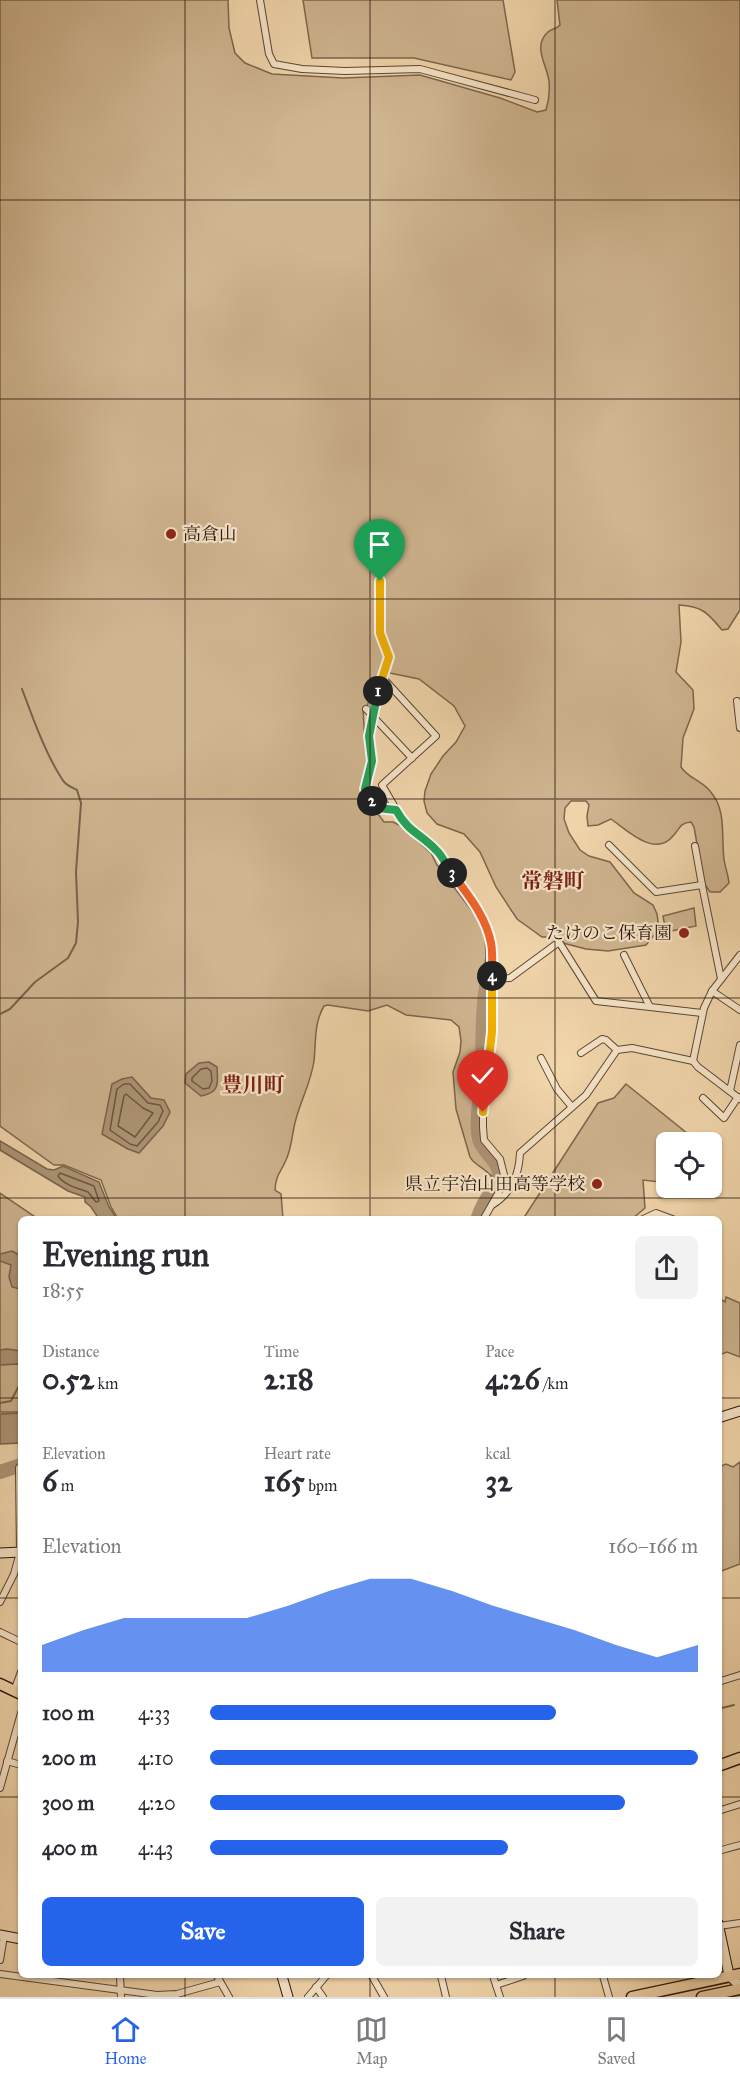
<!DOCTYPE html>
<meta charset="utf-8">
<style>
:root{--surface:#fff;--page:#f2f2f3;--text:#2b2b33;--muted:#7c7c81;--line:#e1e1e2;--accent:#2563eb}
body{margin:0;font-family:"IM FELL Great Primer","Noto Serif JP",serif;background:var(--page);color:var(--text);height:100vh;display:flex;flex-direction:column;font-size:22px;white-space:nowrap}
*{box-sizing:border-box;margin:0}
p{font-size:20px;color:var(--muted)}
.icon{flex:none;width:33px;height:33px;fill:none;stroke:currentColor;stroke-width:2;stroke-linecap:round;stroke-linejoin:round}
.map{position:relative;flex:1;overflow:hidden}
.drawer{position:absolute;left:18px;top:1216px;width:704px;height:762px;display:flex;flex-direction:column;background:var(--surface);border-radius:9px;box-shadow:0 2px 4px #0004}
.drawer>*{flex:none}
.buttons{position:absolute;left:656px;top:1132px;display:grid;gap:12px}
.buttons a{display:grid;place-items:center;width:66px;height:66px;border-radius:9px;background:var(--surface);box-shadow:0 2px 4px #0004;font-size:30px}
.pin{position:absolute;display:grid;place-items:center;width:51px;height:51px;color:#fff;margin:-62px -26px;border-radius:50% 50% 50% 0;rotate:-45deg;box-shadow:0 0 6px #0007}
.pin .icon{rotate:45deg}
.km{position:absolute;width:30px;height:30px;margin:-15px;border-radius:50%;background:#222;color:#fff;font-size:16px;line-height:30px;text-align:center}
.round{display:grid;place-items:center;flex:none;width:63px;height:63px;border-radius:9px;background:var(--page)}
.overview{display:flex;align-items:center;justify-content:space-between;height:102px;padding:0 24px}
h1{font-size:33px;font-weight:700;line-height:45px}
.metrics{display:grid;grid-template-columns:repeat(3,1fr);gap:9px;height:102px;padding:6px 24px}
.metrics div{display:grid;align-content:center}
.metrics b{font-size:30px;font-weight:700}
.metrics small{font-size:16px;font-weight:400}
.metrics p{font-size:16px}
.chart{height:168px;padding:12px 24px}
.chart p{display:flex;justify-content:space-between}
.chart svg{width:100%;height:108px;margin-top:6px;fill:var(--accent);opacity:.7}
.action{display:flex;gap:12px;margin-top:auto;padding:12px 24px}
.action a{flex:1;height:69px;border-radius:9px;background:var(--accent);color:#fff;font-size:24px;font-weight:700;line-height:69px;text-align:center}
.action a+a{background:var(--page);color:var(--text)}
ul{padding:0 24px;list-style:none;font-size:20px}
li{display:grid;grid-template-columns:96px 72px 1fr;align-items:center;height:45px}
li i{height:15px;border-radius:8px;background:var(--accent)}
.tabs{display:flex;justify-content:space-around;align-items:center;height:84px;border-top:2px solid var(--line);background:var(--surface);font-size:16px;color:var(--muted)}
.tabs a{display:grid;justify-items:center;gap:3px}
.tabs .selected{color:var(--accent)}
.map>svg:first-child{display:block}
</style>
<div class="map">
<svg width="740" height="1997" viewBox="0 0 740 1997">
<rect width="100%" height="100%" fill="#f1d5ab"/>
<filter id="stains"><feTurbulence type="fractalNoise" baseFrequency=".00333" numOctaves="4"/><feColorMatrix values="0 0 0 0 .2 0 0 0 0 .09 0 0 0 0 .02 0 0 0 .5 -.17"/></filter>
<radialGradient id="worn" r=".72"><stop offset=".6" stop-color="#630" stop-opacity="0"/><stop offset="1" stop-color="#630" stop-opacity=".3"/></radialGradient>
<g fill="#cfb590" stroke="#7c664e" stroke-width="1.5">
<path d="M0 0H228L229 28 235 53 245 63 272 74 343 78 420 75 500 98 537 112 546 110C549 100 550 91 549 81 547 65 532 46 548 32 552 28 556 30 560 25L557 0H740V610L728 629 722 630C708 613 702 606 679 605L681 642 676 672 693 690 694 709 683 738 681 767C689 779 701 780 710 791 727 810 721 836 724 859 725 867 728 874 729 883L720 892H710L704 883 694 827 691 822C679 823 680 829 673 836 655 858 628 831 611 819L598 825 588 826 587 816 589 805 586 801H571L565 808 564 819 569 833 580 850 589 856 610 862 634 893 653 905 657 914 659 929 646 945 608 951 586 949 559 942 552 937H542L517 919 496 887 480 852 464 834 437 824 427 813 424 801 425 791 431 774 443 756 456 742 465 726 454 706 419 679 385 672 379 676 373 686 367 707 363 709 365 744 372 806 384 822H393L401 826 431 853 437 865 476 916 485 936 486 956 480 1006V1061L476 1115 478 1146 494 1170V1175L491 1176C485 1168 474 1165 470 1157L456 1109 453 1072 460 1052 461 1041 459 1027 451 1020 406 1015 387 1005 368 1011 328 1005 324 1006C314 1023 316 1042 314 1061 311 1082 301 1100 296 1119 292 1132 292 1148 286 1160 280 1174 276 1174 275 1190L281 1194 283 1219H118L111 1207 101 1180 64 1165H54L0 1126Z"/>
<path d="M303 0H503L515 72 511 80 414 58H312Z"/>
<path d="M694 908 696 926 666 932 663 916Z"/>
<path d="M626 1084 688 1134 690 1143H666V1178L660 1182 643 1180 645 1208 632 1219H523L598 1103 614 1098Z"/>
<path d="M0 1193 38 1219 21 1220V1412H0Z"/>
<path d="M726 1297 740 1303V1357L727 1352 719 1355V1298L725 1302Z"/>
<path d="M740 1462V1564L719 1572V1467L726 1464 733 1467Z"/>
</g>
<g fill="#ad9475" stroke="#78624b" stroke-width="1.5">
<path d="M209 1062 217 1067C218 1083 220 1093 201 1096L185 1083 186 1074 199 1063Z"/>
<path d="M132 1077 151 1098 164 1100 170 1112 163 1126 139 1153 128 1149 102 1134 112 1084 122 1079Z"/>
<path d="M0 1141 47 1169 54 1170 63 1166 99 1182 109 1207 117 1219H99L91 1207 85 1202V1197L68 1191 0 1150Z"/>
<path d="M12 1251 21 1256 20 1289 12 1287 9 1277 11 1265 0 1261V1254Z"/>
<path d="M7 1349 21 1351V1373L18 1364 0 1365V1350Z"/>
<path d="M21 1413V1443L0 1444V1414Z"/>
</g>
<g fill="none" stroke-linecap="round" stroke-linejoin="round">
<g stroke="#6a5640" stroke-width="1.5">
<path d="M207 1068 211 1071 212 1081 209 1088 203 1089 192 1081V1078L201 1069Z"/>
<path d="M124 1084H130L148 1103 160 1105 163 1111 158 1122 137 1146 130 1144 110 1130 117 1089Z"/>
<path d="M126 1094 143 1108 153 1113 135 1137 118 1126 124 1096Z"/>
<path d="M60 1173 94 1186 99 1201 96 1202 88 1192C77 1188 64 1185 58 1176Z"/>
</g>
<g stroke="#78624b" stroke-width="2">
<path d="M0 1014 10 1009 35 982 68 958 76 943 78 922 76 872 81 803 77 790C71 787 65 785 62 779 45 753 33 718 22 689"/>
<path d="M0 1403 11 1401 21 1382"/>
<path d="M718 1709 734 1705"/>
</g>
<g stroke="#ad9475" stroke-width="14">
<path d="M477 1220C480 1210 486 1199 492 1191 495 1187 498 1185 499 1179 502 1163 483 1153 479 1139 475 1118 481 1095 482 1074 483 1045 481 1016 486 987"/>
<path d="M0 1472 21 1465"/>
</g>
<defs>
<g id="street">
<path d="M260 0 269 54 274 64 302 69 345 71 420 69 535 100"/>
<path d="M380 581V633L389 657 382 677"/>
<path d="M737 701 740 728"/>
<path d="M366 709 412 758"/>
<path d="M396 810 377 808 365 789 372 761 369 736 372 715 382 677 436 736 382 785 407 828 428 842 439 852 445 864 477 908 486 925 491 943V1032L483 1112V1127L484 1140 500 1159 504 1175 503 1185 483 1220"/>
<path d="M609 845 656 892 702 885 721 979"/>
<path d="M695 846 702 885"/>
<path d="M624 955 650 1007 702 1013"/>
<path d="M493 979 510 978 559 942 596 1001 650 1007"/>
<path d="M712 991 740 1010"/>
<path d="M581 1053 602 1039 606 1040 617 1050"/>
<path d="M541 1058 557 1089 572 1107"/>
<path d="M693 1061 704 1008 712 991 740 955"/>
<path d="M730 1091 740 1045"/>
<path d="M703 1098 724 1118 738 1097"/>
<path d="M492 1205C512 1193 519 1175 520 1153L586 1095 617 1050 632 1048 693 1061 698 1067 740 1099"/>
<path d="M641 1220 656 1213 675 1220"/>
<path d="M0 1602 14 1574 20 1552 19 1468H21"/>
<path d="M0 1632 21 1642"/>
<path d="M718 1682 740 1675"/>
<path d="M14 1691 21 1672"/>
<path d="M7 1761 21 1765"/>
<path d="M0 1788 21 1713"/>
<path d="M718 1811 740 1804"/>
<path d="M718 1851 740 1845"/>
<path d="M719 1926 740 1923"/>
<path d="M0 1960 4 1936"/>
<path d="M0 1974 157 1995 177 1994 220 1982"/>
<path d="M120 1976 121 1997"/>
<path d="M217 1976 229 1997"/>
<path d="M372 1976 384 1997"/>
<path d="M441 1976 446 1997"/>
<path d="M493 1976 500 1997"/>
<path d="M603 1976 609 1997"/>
<path d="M496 1985 523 1976"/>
<path d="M316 1987 323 1997"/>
<path d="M308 1997 326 1976"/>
</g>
<g id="secondary">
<path d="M718 1418 740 1411"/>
<path d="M0 1553 21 1552"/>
<path d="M718 1923 729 1975 740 1986"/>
<path d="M0 1935 21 1939"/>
<path d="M282 1976 288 1997"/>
</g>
<g id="primary">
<path d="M0 1684 21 1694"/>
<path d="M718 1766 740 1758"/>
<path d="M632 1997 740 1974"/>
<path d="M702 1997 740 1989"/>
</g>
</defs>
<use href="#street" stroke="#5a4634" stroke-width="8"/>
<use href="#secondary" stroke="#28170c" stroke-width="11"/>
<use href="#primary" stroke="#28170c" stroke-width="13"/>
<use href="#street" stroke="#f6e4c8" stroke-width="6"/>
<use href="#secondary" stroke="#f6e4c8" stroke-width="9"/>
<use href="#primary" stroke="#f1d5ab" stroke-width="10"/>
</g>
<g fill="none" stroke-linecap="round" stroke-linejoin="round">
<defs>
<path id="split-1" d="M378 691 389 657 380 633V581"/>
<path id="split-2" d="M372 801 365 789 372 761 369 736 378 691"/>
<path id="split-3" d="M372 801 377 808 396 810C409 833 420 833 436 850 443 856 446 866 452 873"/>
<path id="split-4" d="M452 873C467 894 486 916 491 943 493 953 492 965 492 976"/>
<path id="split-5" d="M483 1112 492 1032V976"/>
</defs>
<use href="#split-1" stroke="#fff" stroke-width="12"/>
<use href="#split-2" stroke="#fff" stroke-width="12"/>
<use href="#split-3" stroke="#fff" stroke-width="12"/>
<use href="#split-4" stroke="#fff" stroke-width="12"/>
<use href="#split-5" stroke="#fff" stroke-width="12"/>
<use href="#split-1" stroke="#f5b400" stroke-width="8"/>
<use href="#split-2" stroke="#22a559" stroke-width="8"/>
<use href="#split-3" stroke="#22a559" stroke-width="8"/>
<use href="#split-4" stroke="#f0652b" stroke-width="8"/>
<use href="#split-5" stroke="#f5b400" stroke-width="8"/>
</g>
<path fill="none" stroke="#28170c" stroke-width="1.5" stroke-opacity="0.55" d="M185 0V1220M370 0V1220M555 0V1220M0 200H740M0 399H740M0 599H740M0 799H740M0 998H740M0 1198H740M0 1398H21M718 1398H740M0 1598H21M718 1598H740M0 1797H21M718 1797H740M185 1976V1997M370 1976V1997M555 1976V1997"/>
<g fill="#8f2418" stroke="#f6e4c8" stroke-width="2">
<circle cx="171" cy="534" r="6"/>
<circle cx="684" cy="933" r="6"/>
<circle cx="597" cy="1184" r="6"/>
</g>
<g text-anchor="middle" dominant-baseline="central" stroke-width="4.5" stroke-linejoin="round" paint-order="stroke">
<g font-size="18" fill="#28170c" stroke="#f6e4c8" text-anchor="end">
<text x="183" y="534" text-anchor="start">高倉山</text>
<text x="672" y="933">たけのこ保育園</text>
<text x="585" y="1184">県立宇治山田高等学校</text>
</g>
<g font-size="21" font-weight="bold" fill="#7a1f14" stroke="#f6e4c8">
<text x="553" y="881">常磐町</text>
<text x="253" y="1085">豊川町</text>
</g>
</g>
<rect width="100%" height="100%" filter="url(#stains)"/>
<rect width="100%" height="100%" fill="url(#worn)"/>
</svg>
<div class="buttons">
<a><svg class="icon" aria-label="locate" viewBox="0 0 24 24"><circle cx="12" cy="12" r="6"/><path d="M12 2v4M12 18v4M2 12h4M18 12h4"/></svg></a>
</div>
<div class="pin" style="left:380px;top:581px;background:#1e9e55"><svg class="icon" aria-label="arrive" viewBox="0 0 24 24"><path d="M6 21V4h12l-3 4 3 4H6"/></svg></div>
<div class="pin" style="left:483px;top:1112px;background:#d93025"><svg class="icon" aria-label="check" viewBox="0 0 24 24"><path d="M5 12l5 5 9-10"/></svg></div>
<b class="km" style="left:378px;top:691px">1</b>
<b class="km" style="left:372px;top:801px">2</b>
<b class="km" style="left:452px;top:873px">3</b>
<b class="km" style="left:492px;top:976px">4</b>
<section class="drawer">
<div class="overview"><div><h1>Evening run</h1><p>18:55</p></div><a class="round"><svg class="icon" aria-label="share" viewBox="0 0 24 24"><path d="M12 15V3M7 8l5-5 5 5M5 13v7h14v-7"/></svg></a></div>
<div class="metrics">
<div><p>Distance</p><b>0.52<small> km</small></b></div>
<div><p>Time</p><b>2:18</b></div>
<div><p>Pace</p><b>4:26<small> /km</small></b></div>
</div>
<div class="metrics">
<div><p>Elevation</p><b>6<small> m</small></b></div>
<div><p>Heart rate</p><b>165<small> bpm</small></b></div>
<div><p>kcal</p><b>32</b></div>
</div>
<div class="chart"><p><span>Elevation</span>160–166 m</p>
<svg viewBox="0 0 160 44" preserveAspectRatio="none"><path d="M0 44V33L10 27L20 22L30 22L40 22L50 22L60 17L70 11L80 6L90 6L100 11L110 17L120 22L130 27L140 33L150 38L160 33V44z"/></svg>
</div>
<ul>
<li><b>100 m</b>4:33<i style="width:71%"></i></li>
<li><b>200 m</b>4:10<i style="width:100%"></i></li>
<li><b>300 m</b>4:20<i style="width:85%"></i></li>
<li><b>400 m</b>4:43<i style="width:61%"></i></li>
</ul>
<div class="action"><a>Save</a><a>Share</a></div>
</section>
</div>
<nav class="tabs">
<a class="selected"><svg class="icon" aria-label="home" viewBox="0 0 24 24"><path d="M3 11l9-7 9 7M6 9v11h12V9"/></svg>Home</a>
<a><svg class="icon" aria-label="map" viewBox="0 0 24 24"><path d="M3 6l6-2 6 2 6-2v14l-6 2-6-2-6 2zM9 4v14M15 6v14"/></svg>Map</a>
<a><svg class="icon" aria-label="saved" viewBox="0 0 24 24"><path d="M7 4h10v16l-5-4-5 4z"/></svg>Saved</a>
</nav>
